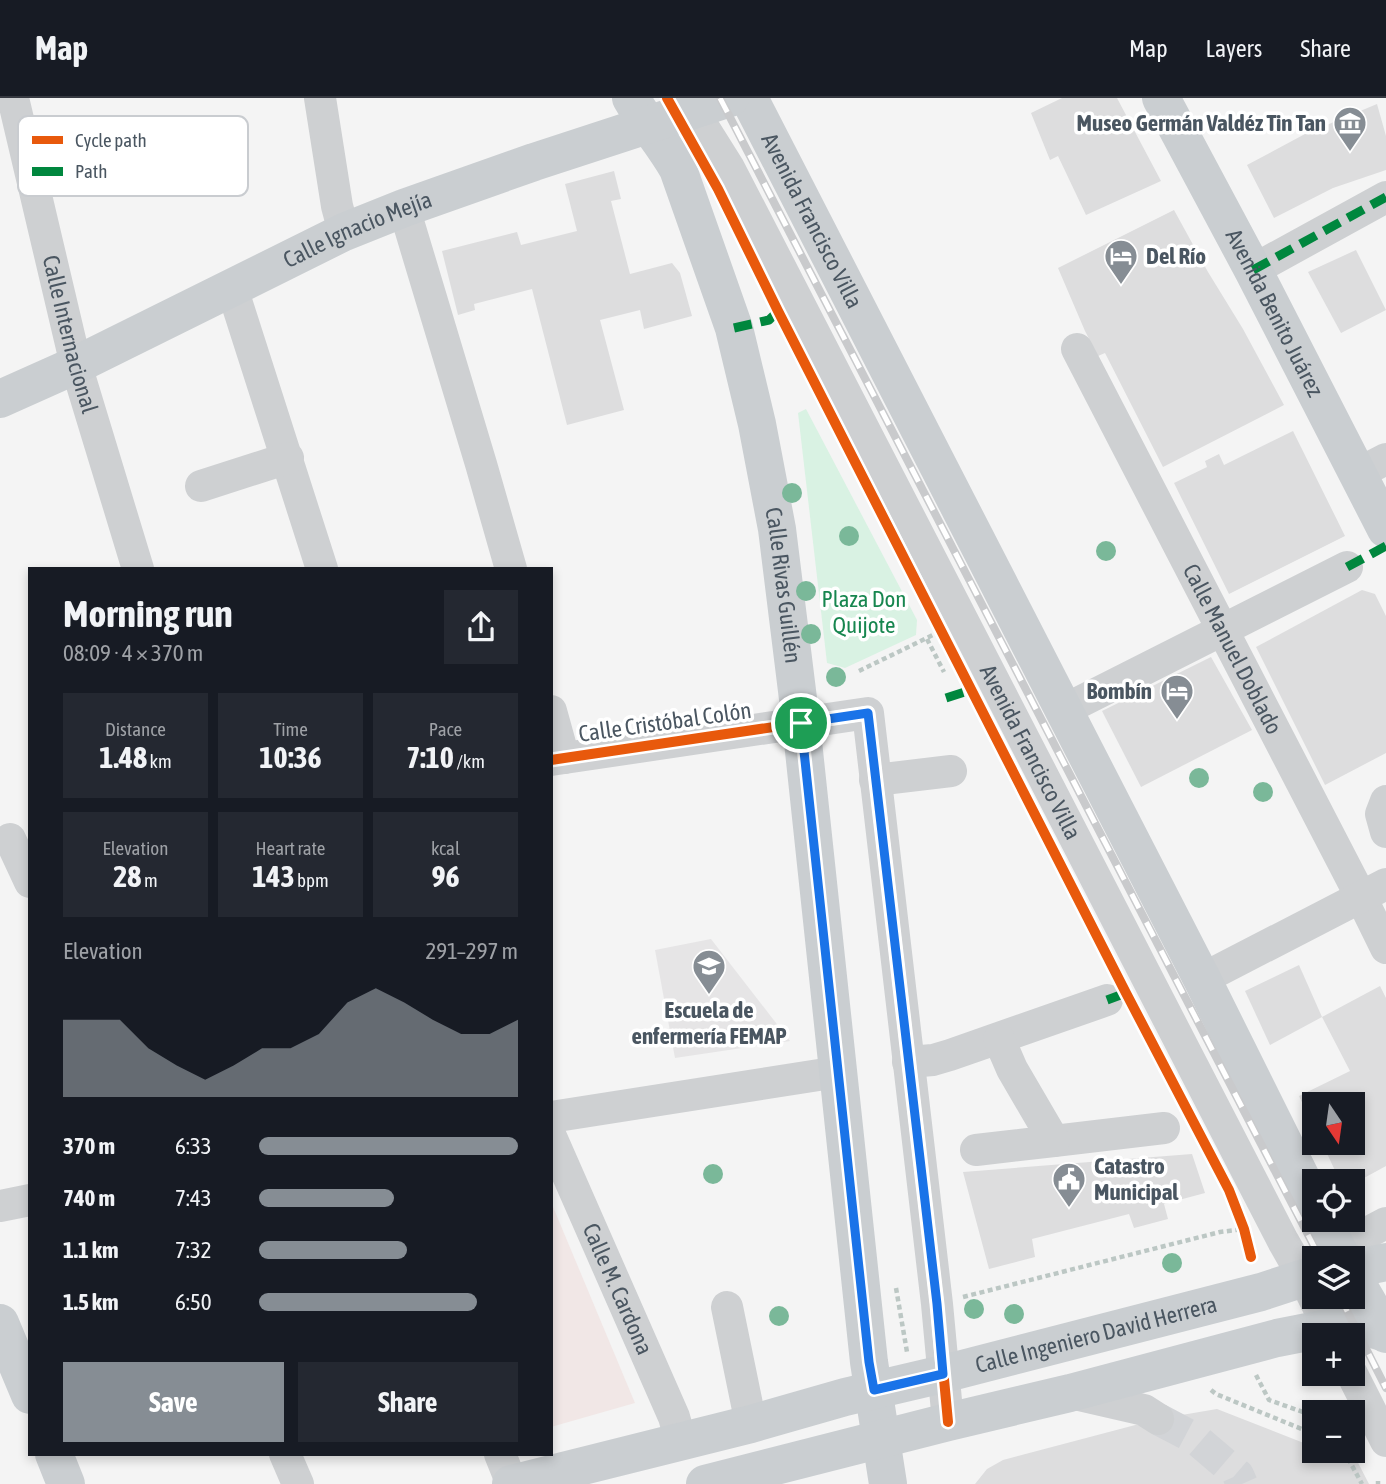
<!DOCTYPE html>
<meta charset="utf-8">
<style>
:root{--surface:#171b24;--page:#242831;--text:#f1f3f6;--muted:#9ea1a6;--line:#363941;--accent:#868d94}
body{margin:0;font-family:"Asap Condensed",sans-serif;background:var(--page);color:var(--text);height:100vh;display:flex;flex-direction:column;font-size:26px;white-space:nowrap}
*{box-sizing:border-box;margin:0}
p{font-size:23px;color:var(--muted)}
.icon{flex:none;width:38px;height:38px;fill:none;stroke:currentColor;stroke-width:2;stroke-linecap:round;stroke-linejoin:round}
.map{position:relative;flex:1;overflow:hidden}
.side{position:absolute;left:28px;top:469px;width:525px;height:889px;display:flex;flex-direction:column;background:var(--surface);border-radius:0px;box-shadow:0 4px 10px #0003}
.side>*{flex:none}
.needle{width:46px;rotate:167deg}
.fabs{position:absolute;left:1302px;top:994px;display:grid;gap:14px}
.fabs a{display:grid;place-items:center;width:63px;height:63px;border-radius:0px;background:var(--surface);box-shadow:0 4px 10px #0003;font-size:35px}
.pin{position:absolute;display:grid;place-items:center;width:60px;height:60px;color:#fff;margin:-30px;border:4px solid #fff;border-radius:50%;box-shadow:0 2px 7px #0007}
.round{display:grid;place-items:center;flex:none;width:74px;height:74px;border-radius:0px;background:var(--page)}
.headline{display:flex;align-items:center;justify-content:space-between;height:119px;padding:0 35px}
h1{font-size:38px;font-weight:700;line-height:52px}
.stats{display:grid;grid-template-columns:repeat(3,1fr);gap:10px;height:119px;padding:7px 35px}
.stats div{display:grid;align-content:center;border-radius:0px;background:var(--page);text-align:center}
.stats b{font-size:30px;font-weight:700}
.stats small{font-size:19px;font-weight:400}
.stats p{font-size:19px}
.chart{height:196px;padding:14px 35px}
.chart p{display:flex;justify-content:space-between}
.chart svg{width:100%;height:126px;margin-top:7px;fill:var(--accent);opacity:.7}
.cta{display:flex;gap:14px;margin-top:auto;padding:14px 35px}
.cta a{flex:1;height:80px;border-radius:0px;background:var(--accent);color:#fff;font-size:28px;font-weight:700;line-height:80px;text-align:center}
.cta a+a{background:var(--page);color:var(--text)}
ul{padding:0 35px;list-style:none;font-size:23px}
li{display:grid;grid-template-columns:112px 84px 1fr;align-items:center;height:52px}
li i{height:18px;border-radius:9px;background:var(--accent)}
header{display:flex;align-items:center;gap:42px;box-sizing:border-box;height:98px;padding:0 35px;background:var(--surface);border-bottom:2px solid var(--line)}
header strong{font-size:33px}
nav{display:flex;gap:38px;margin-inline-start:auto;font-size:24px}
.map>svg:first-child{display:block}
</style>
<header>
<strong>Map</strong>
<nav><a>Map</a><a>Layers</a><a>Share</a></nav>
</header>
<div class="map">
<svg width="1386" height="1386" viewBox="0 0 1386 1386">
<rect width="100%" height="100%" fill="#f4f4f4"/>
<path fill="#e6e5e6" d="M711 841 790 943 675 960 655 852Z"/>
<path fill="#f1e7e6" d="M551 1104 635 1305 551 1329Z"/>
<path fill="#d9f2e3" d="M806 311 917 522 916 537 845 570 827 565 798 315Z"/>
<g fill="#ddddde">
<path d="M1062 0H1117L1161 83 1086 117 1058 58 1050 62 1031 15Z"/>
<path d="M1377 6 1386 38V72L1333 90 1274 120 1247 67 1305 36Z"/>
<path d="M614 73 621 101 611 103 630 176 672 165 680 175 692 218 644 231 640 212 600 222 624 312 567 327 532 191 474 206 475 212 458 217 442 153 517 134 521 147 577 133 565 86Z"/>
<path d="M1174 112 1208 174 1243 231 1284 307 1163 369 1105 255 1098 258 1085 233 1058 170Z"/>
<path d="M1356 152 1386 212 1341 235 1308 174Z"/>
<path d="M1293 333 1345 438 1229 496 1174 385 1207 369 1205 363 1219 356 1224 367Z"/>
<path d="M1362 492 1375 496 1386 518V655L1325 687 1256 549Z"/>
<path d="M1211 559 1252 632 1141 689 1102 613Z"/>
<path d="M1299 867 1322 919 1270 947 1245 893Z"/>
<path d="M1380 888 1386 900V1068L1353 1086V1083H1340L1322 1045H1353V1006H1314V1030L1299 998 1350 973 1322 919Z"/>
<path d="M1192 1056 1205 1095 1164 1106 1168 1121 1134 1130 1129 1116 1032 1141 1035 1159 989 1171 963 1074Z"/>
<path d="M1217 1311 1314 1349V1353H1352L1369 1386H975L987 1371 1003 1362 1158 1321Z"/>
</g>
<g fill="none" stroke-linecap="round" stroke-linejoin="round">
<path stroke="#d2d4d7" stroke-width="32" stroke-dasharray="32 16" stroke-linecap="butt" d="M1158 1321 1196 1341 1238 1377 1242 1386"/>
<g stroke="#bcc7c4" stroke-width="4.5" stroke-dasharray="5 3.5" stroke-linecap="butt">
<path d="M927 541 944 574"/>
<path d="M859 573 933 537"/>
<path d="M896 1190 907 1254"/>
<path d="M963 1199 1220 1134 1244 1131"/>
<path d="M1256 1277 1269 1302 1314 1318"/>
<path d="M1211 1292 1216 1296 1314 1336"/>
<path d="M1344 1353 1362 1386"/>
<path d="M1378 1383V1386"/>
</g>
<g stroke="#ced0d2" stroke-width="32">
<path id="s1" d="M13 0 76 267 138 471"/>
<path d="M320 0 337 108 344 134"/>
<path id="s2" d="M685 0 729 70 1283 1143 1304 1180 1332 1237"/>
<path d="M404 110 481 366 511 471"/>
<path d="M1253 172 1386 99"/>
<path d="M232 190 322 471"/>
<path id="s3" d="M1077 251 1361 799 1386 850"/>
<path d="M1357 376 1386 361"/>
<path d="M201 388 288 360"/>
<path d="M1064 612 1347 469"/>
<path d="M551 613 564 660"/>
<path d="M551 662 868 615 937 1206 948 1324"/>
<path d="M875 682 951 673"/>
<path d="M1386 703 1381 716 1386 734"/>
<path d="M10 741 30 784"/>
<path d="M1202 881 1386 786"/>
<path d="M908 964 933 962 950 957 1107 902"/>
<path d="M551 1019 838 974"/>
<path id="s4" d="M551 1039 674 1319 681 1344"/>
<path d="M1054 1043 1164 1030"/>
<path d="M976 1052 1054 1043 1012 971 999 941"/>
<path d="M0 1108 30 1102"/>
<path d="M1325 1160 1337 1151 1386 1125"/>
<path d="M727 1209 751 1326"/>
<path d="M1352 1276 1386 1343"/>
<path d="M1070 1295 1144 1312 1158 1321"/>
<path d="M285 1356 298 1386"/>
<path d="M500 1356 512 1386"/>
</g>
<g stroke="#caced1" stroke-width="38">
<path id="s5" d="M631 0C645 25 664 46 678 71L734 230 757 326 777 431 801 625 869 1264 888 1386"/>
<path id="s6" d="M749 0 1202 881 1314 1106"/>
<path id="s7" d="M1161 0 1253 172 1386 431"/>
<path id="s8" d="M0 301 76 267 344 134 404 110 534 64 730 0"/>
<path d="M1322 1122 1342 1160"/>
<path d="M1353 1171 1386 1164"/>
<path d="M1353 1179 1386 1236"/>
<path d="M0 1225 30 1297"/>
<path d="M54 1356 66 1386"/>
<path id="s9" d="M511 1386 751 1326 845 1299 943 1276 1261 1194 1304 1180 1314 1179"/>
<path d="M705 1386 948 1324 1070 1295 1277 1240 1328 1230 1355 1228 1369 1230 1386 1235"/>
</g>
<defs>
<g id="rail">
<path d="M720 0 1320 1160"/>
<path d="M1340 1199 1386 1290"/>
</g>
</defs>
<use href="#rail" stroke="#c9cacc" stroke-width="8"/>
<use href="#rail" stroke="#fff" stroke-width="5" stroke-dasharray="16" stroke-linecap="butt"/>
<g stroke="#00873e" stroke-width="9" stroke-dasharray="18 9" stroke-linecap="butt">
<path d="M1253 172 1386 99"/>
<path d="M734 230 769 222 778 213"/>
<path d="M1347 469 1386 448"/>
<path d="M946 600 971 592"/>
<path d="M1107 902 1126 895"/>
</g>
<defs>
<g id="cycleway">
<path d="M667 0 718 91 778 213 1126 895 1229 1092 1244 1131 1251 1159"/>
<path d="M551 662 868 615 937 1206 948 1324"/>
</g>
</defs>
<use href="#cycleway" stroke="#fff" stroke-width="15"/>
<use href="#cycleway" stroke="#e8590c" stroke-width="10"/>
</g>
<g fill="#7ab899">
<circle cx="792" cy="395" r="10"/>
<circle cx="849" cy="438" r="10"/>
<circle cx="1106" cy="453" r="10"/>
<circle cx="806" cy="493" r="10"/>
<circle cx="811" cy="536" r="10"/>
<circle cx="836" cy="579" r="10"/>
<circle cx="1199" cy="680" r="10"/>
<circle cx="1263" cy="694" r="10"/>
<circle cx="713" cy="1076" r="10"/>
<circle cx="1172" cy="1165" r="10"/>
<circle cx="974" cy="1211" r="10"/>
<circle cx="1014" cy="1216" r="10"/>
<circle cx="779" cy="1218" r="10"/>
</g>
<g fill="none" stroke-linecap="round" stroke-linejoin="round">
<defs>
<path id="route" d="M868 615 937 1206 943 1276 874 1292 869 1264 801 625Z"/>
</defs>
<use href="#route" stroke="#fff" stroke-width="14"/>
<use href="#route" stroke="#1a73e8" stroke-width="9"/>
</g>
<defs>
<symbol id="museum-pin" viewBox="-11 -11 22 30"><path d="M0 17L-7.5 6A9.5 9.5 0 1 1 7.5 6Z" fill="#868d94" stroke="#fff"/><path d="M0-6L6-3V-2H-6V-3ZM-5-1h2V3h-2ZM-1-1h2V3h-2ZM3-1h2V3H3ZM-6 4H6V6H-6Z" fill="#fff"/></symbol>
<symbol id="hotel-pin" viewBox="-11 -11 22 30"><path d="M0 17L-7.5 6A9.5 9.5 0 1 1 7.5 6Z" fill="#868d94" stroke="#fff"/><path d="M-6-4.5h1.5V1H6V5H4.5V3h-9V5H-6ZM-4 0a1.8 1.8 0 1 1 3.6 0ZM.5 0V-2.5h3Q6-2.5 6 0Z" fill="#fff"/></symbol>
<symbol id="university-pin" viewBox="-11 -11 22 30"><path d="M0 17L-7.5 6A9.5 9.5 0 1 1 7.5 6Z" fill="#868d94" stroke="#fff"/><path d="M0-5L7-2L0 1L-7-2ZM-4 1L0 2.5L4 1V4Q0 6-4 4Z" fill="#fff"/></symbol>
<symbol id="civic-pin" viewBox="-11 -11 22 30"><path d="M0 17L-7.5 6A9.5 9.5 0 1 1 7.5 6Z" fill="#868d94" stroke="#fff"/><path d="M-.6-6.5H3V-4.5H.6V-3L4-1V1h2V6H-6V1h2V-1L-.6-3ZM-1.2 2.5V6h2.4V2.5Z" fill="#fff"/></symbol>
</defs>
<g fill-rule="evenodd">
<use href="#museum-pin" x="1331" y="6" width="38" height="52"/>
<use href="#hotel-pin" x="1102" y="139" width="38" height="52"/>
<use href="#hotel-pin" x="1158" y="574" width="38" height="52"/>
<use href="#university-pin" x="690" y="849" width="38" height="52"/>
<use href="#civic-pin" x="1050" y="1062" width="38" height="52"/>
</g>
<g text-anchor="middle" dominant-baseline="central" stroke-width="7" stroke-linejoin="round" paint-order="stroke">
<g font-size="23" font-weight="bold" fill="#4a5661" stroke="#fff" text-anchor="end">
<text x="1326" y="25">Museo Germán Valdéz Tin Tan</text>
<text x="1146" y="158" text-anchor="start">Del Río</text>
<text x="1152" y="593">Bombín</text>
<text x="709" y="912" text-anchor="middle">Escuela de<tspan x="709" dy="26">enfermería FEMAP</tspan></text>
<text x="1094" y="1068" text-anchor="start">Catastro<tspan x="1094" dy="26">Municipal</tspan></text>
</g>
<g font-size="23" fill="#4a5661" stroke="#fff">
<text stroke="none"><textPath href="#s6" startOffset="138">Avenida Francisco Villa</textPath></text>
<text stroke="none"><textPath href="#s8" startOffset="396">Calle Ignacio Mejía</textPath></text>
<text stroke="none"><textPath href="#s7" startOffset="243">Avenida Benito Juárez</textPath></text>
<text stroke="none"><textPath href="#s1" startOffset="243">Calle Internacional</textPath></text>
<text stroke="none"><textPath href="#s5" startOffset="516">Calle Rivas Guillén</textPath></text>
<text stroke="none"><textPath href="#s3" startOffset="338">Calle Manuel Doblado</textPath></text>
<text transform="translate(665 624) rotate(-8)">Calle Cristóbal Colón</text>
<text stroke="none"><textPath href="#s2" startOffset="740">Avenida Francisco Villa</textPath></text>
<text stroke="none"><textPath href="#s4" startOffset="166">Calle M. Cardona</textPath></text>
<text stroke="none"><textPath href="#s9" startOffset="604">Calle Ingeniero David Herrera</textPath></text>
</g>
<g font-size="23" fill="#17864f" stroke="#fff">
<text x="864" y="501">Plaza Don<tspan x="864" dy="26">Quijote</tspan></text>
</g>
</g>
<rect x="18" y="18" width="230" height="80" rx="10" fill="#fff" stroke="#c9ccd0" stroke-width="2"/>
<rect x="32" y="38" width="31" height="8" fill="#e8590c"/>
<rect x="32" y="69" width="31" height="9" fill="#00873e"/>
<g font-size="19" fill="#4a5661">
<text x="75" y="49">Cycle path</text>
<text x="75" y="80">Path</text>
</g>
</svg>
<div class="fabs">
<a><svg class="needle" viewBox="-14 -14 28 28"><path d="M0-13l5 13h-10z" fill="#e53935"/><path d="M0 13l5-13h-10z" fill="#9ea1a6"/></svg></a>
<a><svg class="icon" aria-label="locate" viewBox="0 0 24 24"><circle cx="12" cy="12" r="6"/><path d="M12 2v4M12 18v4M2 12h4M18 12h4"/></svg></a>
<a><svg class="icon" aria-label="layers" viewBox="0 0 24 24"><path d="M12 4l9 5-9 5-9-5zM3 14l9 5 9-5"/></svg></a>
<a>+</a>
<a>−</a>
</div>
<div class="pin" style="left:801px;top:625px;background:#1e9e55"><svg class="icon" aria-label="arrive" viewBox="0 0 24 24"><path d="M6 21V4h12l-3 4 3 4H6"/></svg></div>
<section class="side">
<div class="headline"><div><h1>Morning run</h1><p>08:09 · 4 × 370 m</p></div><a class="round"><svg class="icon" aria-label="share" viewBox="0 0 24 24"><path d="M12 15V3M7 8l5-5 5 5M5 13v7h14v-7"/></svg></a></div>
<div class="stats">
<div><p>Distance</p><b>1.48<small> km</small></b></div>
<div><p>Time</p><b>10:36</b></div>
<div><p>Pace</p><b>7:10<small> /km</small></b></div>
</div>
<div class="stats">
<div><p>Elevation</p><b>28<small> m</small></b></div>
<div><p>Heart rate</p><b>143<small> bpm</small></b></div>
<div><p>kcal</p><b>96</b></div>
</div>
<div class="chart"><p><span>Elevation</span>291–297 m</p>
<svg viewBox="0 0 160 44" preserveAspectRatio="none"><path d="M0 44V17L10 17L20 17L30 27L40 33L50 38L60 33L70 27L80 27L90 22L100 11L110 6L120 11L130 17L140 22L150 22L160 17V44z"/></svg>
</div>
<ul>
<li><b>370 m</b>6:33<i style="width:100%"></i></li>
<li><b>740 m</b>7:43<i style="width:52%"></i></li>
<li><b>1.1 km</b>7:32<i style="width:57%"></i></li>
<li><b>1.5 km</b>6:50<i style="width:84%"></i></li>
</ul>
<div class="cta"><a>Save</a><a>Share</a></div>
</section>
</div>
